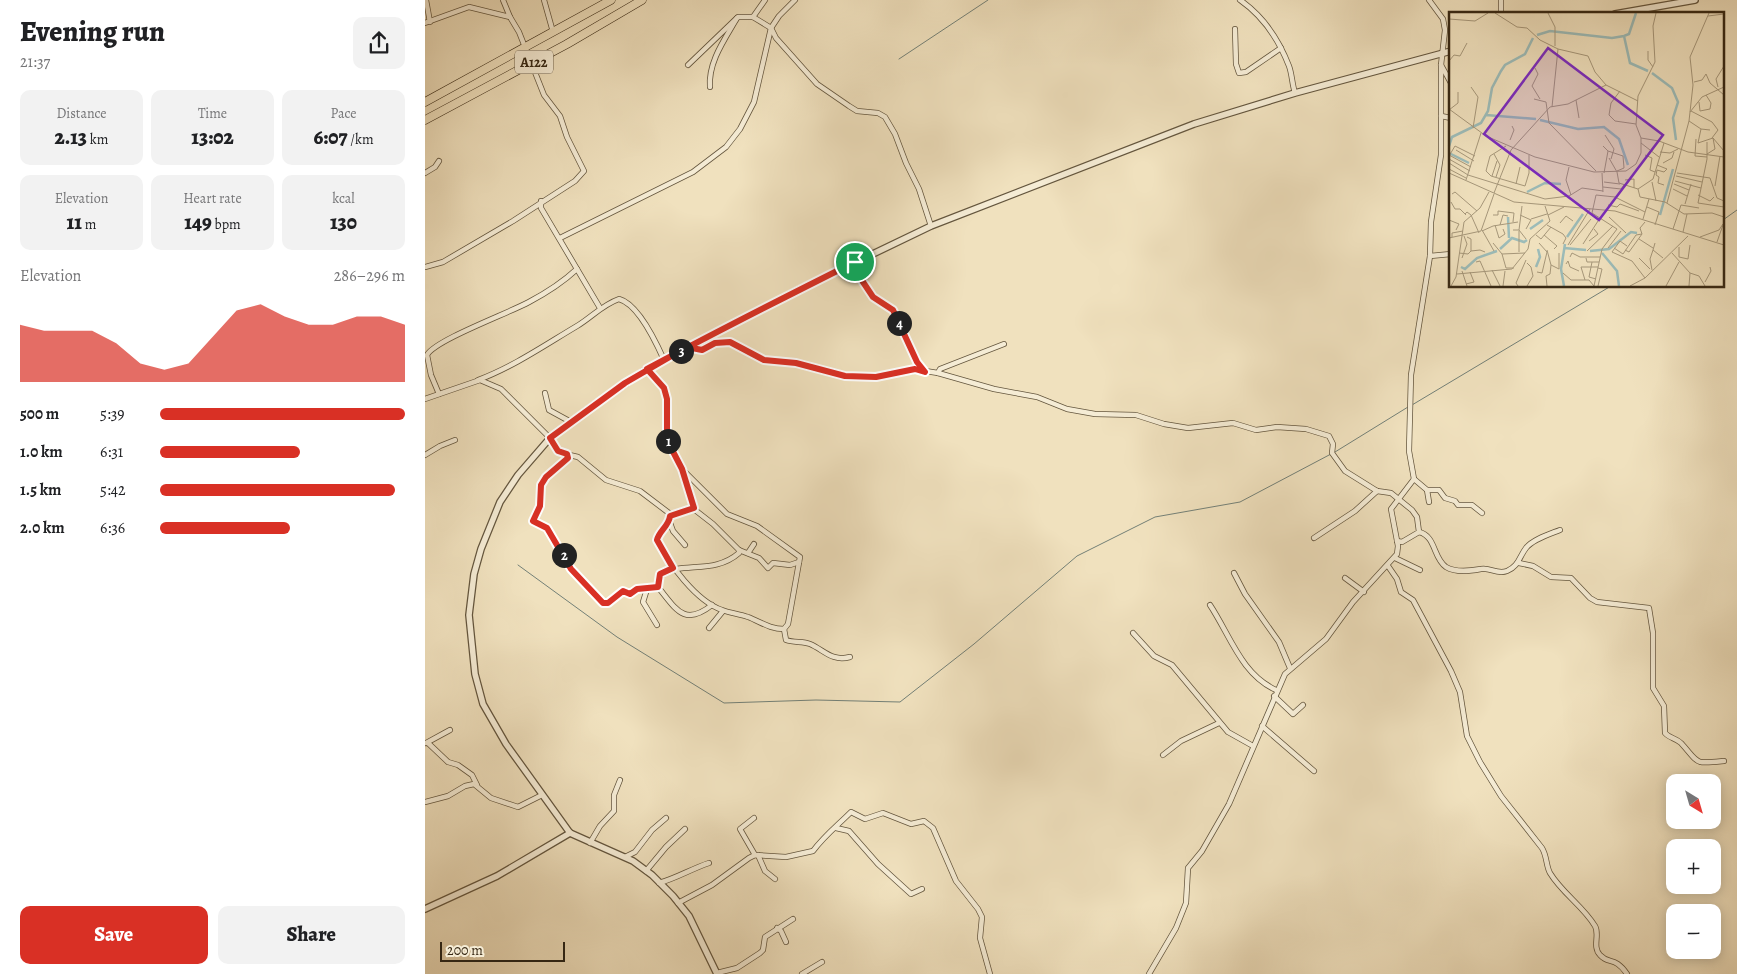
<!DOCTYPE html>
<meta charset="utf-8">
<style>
:root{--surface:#fff;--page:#f2f2f2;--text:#202124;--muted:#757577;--accent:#d93025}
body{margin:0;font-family:Alegreya,serif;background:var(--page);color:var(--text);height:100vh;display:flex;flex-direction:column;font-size:19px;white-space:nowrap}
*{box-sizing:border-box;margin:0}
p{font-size:16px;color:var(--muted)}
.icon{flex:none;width:28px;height:28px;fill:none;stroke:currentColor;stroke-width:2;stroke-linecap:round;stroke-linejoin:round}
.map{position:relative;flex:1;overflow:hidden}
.panel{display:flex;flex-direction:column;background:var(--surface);width:425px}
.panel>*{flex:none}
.needle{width:32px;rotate:143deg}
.tools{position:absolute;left:1241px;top:774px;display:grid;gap:10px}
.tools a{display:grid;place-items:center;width:55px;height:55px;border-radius:10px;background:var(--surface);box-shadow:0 2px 12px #0003;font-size:25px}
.scale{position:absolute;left:15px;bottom:12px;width:125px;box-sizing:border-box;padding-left:5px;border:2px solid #362713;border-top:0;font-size:14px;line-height:18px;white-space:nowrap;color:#362713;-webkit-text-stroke:4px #f5ecd5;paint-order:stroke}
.pin{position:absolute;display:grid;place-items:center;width:42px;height:42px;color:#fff;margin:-21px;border:2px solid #fff;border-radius:50%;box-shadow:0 1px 5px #0007}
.km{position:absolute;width:25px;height:25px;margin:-12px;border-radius:50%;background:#222;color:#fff;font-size:14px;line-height:25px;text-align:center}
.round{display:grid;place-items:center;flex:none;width:52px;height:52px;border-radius:10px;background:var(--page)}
.summary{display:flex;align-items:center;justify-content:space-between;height:85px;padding:0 20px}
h1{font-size:28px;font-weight:800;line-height:38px}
.figures{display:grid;grid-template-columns:repeat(3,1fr);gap:8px;height:85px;padding:5px 20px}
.figures div{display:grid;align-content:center;border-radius:10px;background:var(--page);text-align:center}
.figures b{font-size:21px;font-weight:800}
.figures small{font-size:14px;font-weight:400}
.figures p{font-size:14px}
.chart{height:140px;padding:10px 20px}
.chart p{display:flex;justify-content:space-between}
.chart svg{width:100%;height:90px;margin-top:5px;fill:var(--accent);opacity:.7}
.primary-button{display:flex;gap:10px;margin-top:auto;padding:10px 20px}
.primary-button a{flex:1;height:58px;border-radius:10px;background:var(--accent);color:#fff;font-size:20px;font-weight:800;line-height:58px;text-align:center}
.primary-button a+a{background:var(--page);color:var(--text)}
ul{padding:0 20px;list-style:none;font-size:16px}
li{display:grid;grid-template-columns:80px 60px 1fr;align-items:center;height:38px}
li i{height:12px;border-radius:6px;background:var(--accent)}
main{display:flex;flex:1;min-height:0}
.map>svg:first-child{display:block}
</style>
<main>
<section class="panel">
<div class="summary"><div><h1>Evening run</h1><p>21:37</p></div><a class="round"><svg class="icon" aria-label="share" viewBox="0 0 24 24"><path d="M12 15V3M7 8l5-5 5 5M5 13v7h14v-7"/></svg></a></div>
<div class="figures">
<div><p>Distance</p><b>2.13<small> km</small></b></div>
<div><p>Time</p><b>13:02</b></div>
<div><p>Pace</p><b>6:07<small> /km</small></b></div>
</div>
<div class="figures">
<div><p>Elevation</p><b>11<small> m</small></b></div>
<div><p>Heart rate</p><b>149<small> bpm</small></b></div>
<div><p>kcal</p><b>130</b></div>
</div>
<div class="chart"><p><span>Elevation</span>286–296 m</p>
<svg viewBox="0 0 160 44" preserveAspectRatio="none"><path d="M0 44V16L10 19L20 19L30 19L40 25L50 35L60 38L70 35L80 22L90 9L100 6L110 12L120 16L130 16L140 12L150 12L160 16V44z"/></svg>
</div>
<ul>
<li><b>500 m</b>5:39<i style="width:100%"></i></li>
<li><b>1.0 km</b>6:31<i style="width:57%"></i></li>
<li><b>1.5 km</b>5:42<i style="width:96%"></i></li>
<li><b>2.0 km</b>6:36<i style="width:53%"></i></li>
</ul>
<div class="primary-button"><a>Save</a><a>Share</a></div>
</section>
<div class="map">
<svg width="1312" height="974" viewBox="0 0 1312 974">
<rect width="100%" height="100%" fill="#f0e1be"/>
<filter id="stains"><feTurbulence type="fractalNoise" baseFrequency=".004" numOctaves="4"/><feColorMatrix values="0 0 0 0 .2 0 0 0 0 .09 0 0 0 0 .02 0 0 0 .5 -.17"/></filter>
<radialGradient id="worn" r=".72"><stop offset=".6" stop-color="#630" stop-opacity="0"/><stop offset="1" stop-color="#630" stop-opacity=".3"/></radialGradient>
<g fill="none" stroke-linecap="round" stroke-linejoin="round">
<g stroke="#738077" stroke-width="1">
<path d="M474 59 563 0"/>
<path d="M1298 220 1312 210"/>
<path d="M987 405 1186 286"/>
<path d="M910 452 983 407"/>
<path d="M93 565 192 637 299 703 391 700 475 702 549 644 652 556 730 517 815 502 906 454"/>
</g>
<defs>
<g id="minor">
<path d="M1 0 5 22"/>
<path d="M78 0 85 17"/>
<path d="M119 0 128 32"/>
<path d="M815 0C838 16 854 40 864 66 867 74 867 84 870 93"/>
<path d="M1076 0V14"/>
<path d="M328 17 340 0"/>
<path d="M0 23 44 7 85 17 94 32 119 95 135 116 142 137 159 171 150 181 88 221 18 262 0 267"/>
<path d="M810 29 811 64 814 73 821 72 856 48"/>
<path d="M263 65 313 17H328L346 28 351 38 392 84 424 106 432 111 453 113 460 117 470 134 481 163 494 189 506 226"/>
<path d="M1016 65 1026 83"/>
<path d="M285 87C283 62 300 39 312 18"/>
<path d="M1016 116 1026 118"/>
<path d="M0 173 10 167 14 161"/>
<path d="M116 201V208L175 308"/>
<path d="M135 238 268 172 301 147 315 129 329 102 346 28 354 16 370 0"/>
<path d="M1005 256 1026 254"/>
<path d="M430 262V269L448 297 468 310 492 362 501 372"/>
<path d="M262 347 277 350 290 343 305 342 339 360 371 363 421 376 451 377 494 370 513 373 569 389 612 397 642 409 670 414 711 415 739 424 763 428 808 423 831 430 852 427 881 429 904 436 908 444 907 453 920 471 952 491 966 493 987 510 992 517 994 532 977 542 972 541"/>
<path d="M222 369 239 388 242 399V440L257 469 270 510 288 524 314 550 334 558 343 568 348 563 365 565 374 562"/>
<path d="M513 373 515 369 579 344"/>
<path d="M53 380C88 367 120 345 152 326 167 317 177 305 194 299 213 304 231 342 239 360"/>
<path d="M120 393 124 410 146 422"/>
<path d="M14 394 6 375 2 355C10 340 84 313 104 302 121 293 138 282 152 269"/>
<path d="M0 399 55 380 76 389 125 438 136 453 153 457 181 480 215 491 244 513V520L234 533 232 540C244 564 271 601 297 610 305 613 314 614 323 617 336 622 345 629 359 629"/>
<path d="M142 453 141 461 121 477 116 485 115 506 108 521 122 528 146 569 177 603H183L198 591 205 594 212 589 233 587 235 574C260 562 290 574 314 553V550"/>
<path d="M0 455 15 446 30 440"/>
<path d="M257 469 302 514 332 526 375 557 363 624 359 629 361 640C369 643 378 641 385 644 399 650 407 662 425 657"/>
<path d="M989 479 1002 490H1014L1020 498 1030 501 1033 505H1047L1057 513"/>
<path d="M1002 490 1004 502"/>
<path d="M245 516 269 508"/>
<path d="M244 520 248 531 260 545"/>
<path d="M994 532C1011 536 1008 558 1021 567 1031 573 1045 571 1056 569 1065 567 1072 575 1082 571 1094 566 1094 557 1101 548 1108 539 1125 534 1135 530"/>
<path d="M889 538 930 511 952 491"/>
<path d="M323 553 329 544"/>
<path d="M970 558 995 570"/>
<path d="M1094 563 1108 566 1126 577 1146 578 1165 598 1172 602 1224 608 1228 633V688L1239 706 1240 733C1244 738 1251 738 1256 743 1275 764 1268 764 1299 761"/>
<path d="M963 566 972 579 976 592 988 600 1026 671 1035 692 1042 736 1055 762 1076 796 1117 848C1122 856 1121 866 1125 873 1137 893 1158 906 1170 926 1175 934 1167 947 1175 955 1184 965 1190 956 1202 974"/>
<path d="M809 573 820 594 854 642 865 668"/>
<path d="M920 578 939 592"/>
<path d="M233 587C251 609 259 627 287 605"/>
<path d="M222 589 218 602 232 625"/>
<path d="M785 605C805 635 816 674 851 690"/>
<path d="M284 628 298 611"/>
<path d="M708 633 729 656 747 665 803 732 828 746"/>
<path d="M849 696 868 714 878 705"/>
<path d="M837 726 889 771"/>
<path d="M1 743 25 730"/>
<path d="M3 743 23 762 33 765 47 775 52 785"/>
<path d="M738 755 756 741 794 723"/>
<path d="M0 802 23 796 40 786 49 784 66 798 93 807 117 795"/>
<path d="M329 818 315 829 330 855"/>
<path d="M411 828 424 831 453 864 486 894 497 889"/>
<path d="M165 843 175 826 189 811V795L195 780"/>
<path d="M333 855 340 871 350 879"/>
<path d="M200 857 210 852 227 830 241 818"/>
<path d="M221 871 241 847 260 829"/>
<path d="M234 883C252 878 266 869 284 863"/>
<path d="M253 903 287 885 324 858 330 855 361 857 388 851C399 836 413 825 426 812L440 819 458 813 486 824 499 821 508 828 531 881 553 909 557 917 555 938 565 974"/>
<path d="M352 928 356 931 361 942"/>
<path d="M292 973 312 968 335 953 338 950 340 937 368 919"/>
<path d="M377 974 397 962"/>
<path d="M724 974 751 928 761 903 763 868 777 851 804 804 860 674 901 639 928 602 972 554 973 546 966 509 989 479 984 451 986 375 1005 256 1006 222 1016 155V65L1020 30 1018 19 1004 0"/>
</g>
<g id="tertiary">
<path d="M1190 14 1270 0"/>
<path d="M0 909 72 876 145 833"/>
<path d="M292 974 264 916 248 896 227 875 208 861 145 833 81 744 58 704 50 674 44 615 49 574 56 549 75 502 93 475 125 438 169 405 222 369 375 289 506 226 769 124 870 93 1026 51"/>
</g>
<g id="trunk">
<path d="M0 102 186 0"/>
<path d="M0 120 142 44 217 0"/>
</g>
</defs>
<use href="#minor" stroke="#64563e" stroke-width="6"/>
<use href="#tertiary" stroke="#64563e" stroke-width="8"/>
<use href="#trunk" stroke="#362713" stroke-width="9"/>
<use href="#minor" stroke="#f5ecd5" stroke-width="4.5"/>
<use href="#tertiary" stroke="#f5ecd5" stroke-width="5.5"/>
<use href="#trunk" stroke="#f0e1be" stroke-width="8"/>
</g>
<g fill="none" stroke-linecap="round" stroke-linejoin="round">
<defs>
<path id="route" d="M430 262C360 297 291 332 222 369L239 388 242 399V440L257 469 269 508 245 516C244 526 234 531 232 540L248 568 235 574 233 587 212 589 205 594 198 591 183 603H178L146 569 122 528 108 521 115 506 116 485 121 477 143 458 142 454 133 451 125 438 200 383 262 347 277 350 290 343 305 342 339 360 371 363 420 376 451 377 490 369 500 372 492 362 468 310 448 297 430 270V262"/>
</defs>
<use href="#route" stroke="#fff" stroke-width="10"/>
<use href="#route" stroke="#d93025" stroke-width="6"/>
</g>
<g text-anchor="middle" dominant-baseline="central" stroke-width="4" stroke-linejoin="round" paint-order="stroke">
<rect fill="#f5ecd5" stroke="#6f624d" stroke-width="1" x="90" y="50.5" width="38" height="23" rx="4"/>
<g font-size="14" font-weight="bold" fill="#362713">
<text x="109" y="62">A122</text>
</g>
</g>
<g transform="translate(1024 12)">
<rect width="275" height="275" fill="#f0e1be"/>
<path fill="none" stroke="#9cbcb9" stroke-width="2.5" d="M88 23 101 19 163 26 175 24 180 22 187 1M175 24 181 51 199 59M203 61 223 76 229 90 224 106 227 128M37 103 87 107M91 108 129 117 155 115 170 127 179 153M0 134 3 125 32 111 39 99 43 76 52 59 56 53 76 42 84 26M0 141 20 151M78 180 96 171 112 172M211 203 224 157M59 205 60 226M81 217 94 208M118 225 134 202M115 236 137 238M51 237 63 226 75 230 78 228M141 239 160 237 182 220 188 221M153 241 168 259 170 274M12 255 16 257 28 246 48 239M87 255 91 245 89 237M115 274 112 257 116 232"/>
<path fill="none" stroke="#a6977a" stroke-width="1" d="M46 1 68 15 78 16 91 28 109 37 139 44 146 60 157 73M99 1 106 15V34M259 4 275 2M0 7 26 9 39 1M199 39V48L204 55M0 49 5 43 11 44 18 31M86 56 89 62 83 74 91 87M245 70 253 68 257 62 261 71 275 83M22 75 29 85 24 116M269 75 267 67 275 54M171 79 162 91 160 103 166 109 187 112M85 87 97 90 100 111 147 159M127 88 130 106M250 90 251 99 261 97 262 91 257 83M103 95 109 37M0 97 37 124 86 145 145 160 177 159 187 152 192 141V126L187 113 189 84 206 50 204 14 207 1M0 98 9 91V80M242 99 263 110 269 118 263 126M241 100 253 85 275 75M240 109 252 117 261 118M252 117 249 131 264 126M156 123 165 137 162 147M192 126 210 129 239 140 275 145M264 126 275 139M247 127 246 144 258 145M61 128 65 118 63 114M258 130V147L249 191 275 195M192 131 210 145M154 134 159 139 174 144 175 156 168 159M7 138 25 149M211 140 221 141 229 137M45 142 51 153 47 165M258 142 266 137 264 126M0 143 22 155M196 143 203 146 201 158 206 160M0 144 6 134 26 144M160 146 168 160 170 171 189 177 191 185 216 190 235 202 263 201 275 205M0 147 21 159M0 151 19 163 96 187 120 184 133 176 154 179M214 151 223 146 225 140M208 153 218 157 215 160 208 158 207 163 210 165 209 171 215 173M120 155 117 168 122 183M0 157 17 166M37 159 42 164 76 174 80 161V143M37 159 41 144 57 134M0 161 65 190 166 199 275 233M153 161 154 180M155 161 159 139M228 161 261 166 268 186 275 189M43 164 48 149M227 164 253 170M17 168 32 121M176 168 185 167V176M226 169 252 176M155 170 171 172M203 170 207 189M67 172 71 155M225 172 240 178M266 174 271 144M154 175 172 177 175 173M189 177 204 167 215 131M224 177 238 184M45 181 62 138 101 95 119 92 157 73 189 89M3 182 6 180 28 199M249 183 261 189 265 185M2 190 6 197H11L17 203M218 191 240 109 244 73 241 45 260 1M236 192 242 172M159 193 168 195 171 192 190 199M198 195 210 200 206 213M16 202 18 200 22 203 30 221M44 203H49V199L65 201 64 210M71 203 82 208 77 217M99 203 115 195M160 205 177 221M82 207 98 202M194 207 200 187M0 208 10 212 7 218M111 211 117 204 124 209M46 213 50 226 56 222 54 217M51 213 54 203 59 204M98 213 114 222 117 226 114 232M224 217 232 193 250 196M33 218 45 239M64 218H70L77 227M70 218 73 194M33 219 44 214 69 210M234 220 238 202M87 223 92 227 102 215M95 223 108 234 105 237M3 225V221L14 219M18 225 22 227V239M251 225 270 218 274 212M0 226 32 219 45 182M190 227 204 236M140 229 149 222 145 217M268 230 275 210M44 231 53 242 76 241M206 231 204 238 214 246M134 232 151 206M119 233 141 197M121 233 142 207M178 234 171 229 163 240 183 249 196 266M230 235V245L239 247 241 233M159 236 172 219M165 236 174 242 187 223 193 222 191 216 196 210M98 238 102 253 101 262 97 264 98 274M176 238 180 240 193 222M138 239 164 214M70 240V219M10 241 19 242 22 239 31 238 36 240M223 241 241 261 240 274M53 242 57 256H65M121 245 123 241 131 245H151M13 246 18 232 15 224M137 246 138 250H150M190 246 201 257M27 250 31 249 42 274M143 250 140 265 147 267M78 251 82 255 84 264 78 274M117 252 119 249 121 255 130 259M102 253 110 257V241M149 256 153 257 149 274M43 258 51 274M203 258 201 247 204 238M13 259 18 274M88 260 93 261 98 240 90 231M114 261 122 268H140L145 274M241 261 250 264 256 274M8 262 63 257 79 237 81 227 101 209 96 194M136 268 132 255H149M256 270 262 259 261 255M17 272 25 270 21 260M2 274 7 265 15 210 31 196 40 180M54 274 56 259M69 274 67 271 77 248M145 274 153 237 168 217 143 201 147 183 166 185 196 200M181 274 196 266 239 224M217 274 230 250"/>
<path fill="#7b2cbf" fill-opacity="0.15" stroke="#7b2cbf" stroke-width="2.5" d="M99 36 214 123 150 208 35 122Z"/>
<rect width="275" height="275" fill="none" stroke="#362713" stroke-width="2.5"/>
</g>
<rect width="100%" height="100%" filter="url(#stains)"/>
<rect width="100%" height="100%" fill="url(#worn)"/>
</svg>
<div class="tools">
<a><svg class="needle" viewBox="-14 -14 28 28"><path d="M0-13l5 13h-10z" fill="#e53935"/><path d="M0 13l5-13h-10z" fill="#757577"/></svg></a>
<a>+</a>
<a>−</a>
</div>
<div class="scale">200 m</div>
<div class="pin" style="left:430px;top:262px;background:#1e9e55"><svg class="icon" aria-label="arrive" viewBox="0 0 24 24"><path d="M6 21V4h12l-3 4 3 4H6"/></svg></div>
<b class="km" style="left:243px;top:441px">1</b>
<b class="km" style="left:139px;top:555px">2</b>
<b class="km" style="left:256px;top:351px">3</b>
<b class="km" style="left:474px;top:323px">4</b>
</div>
</main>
